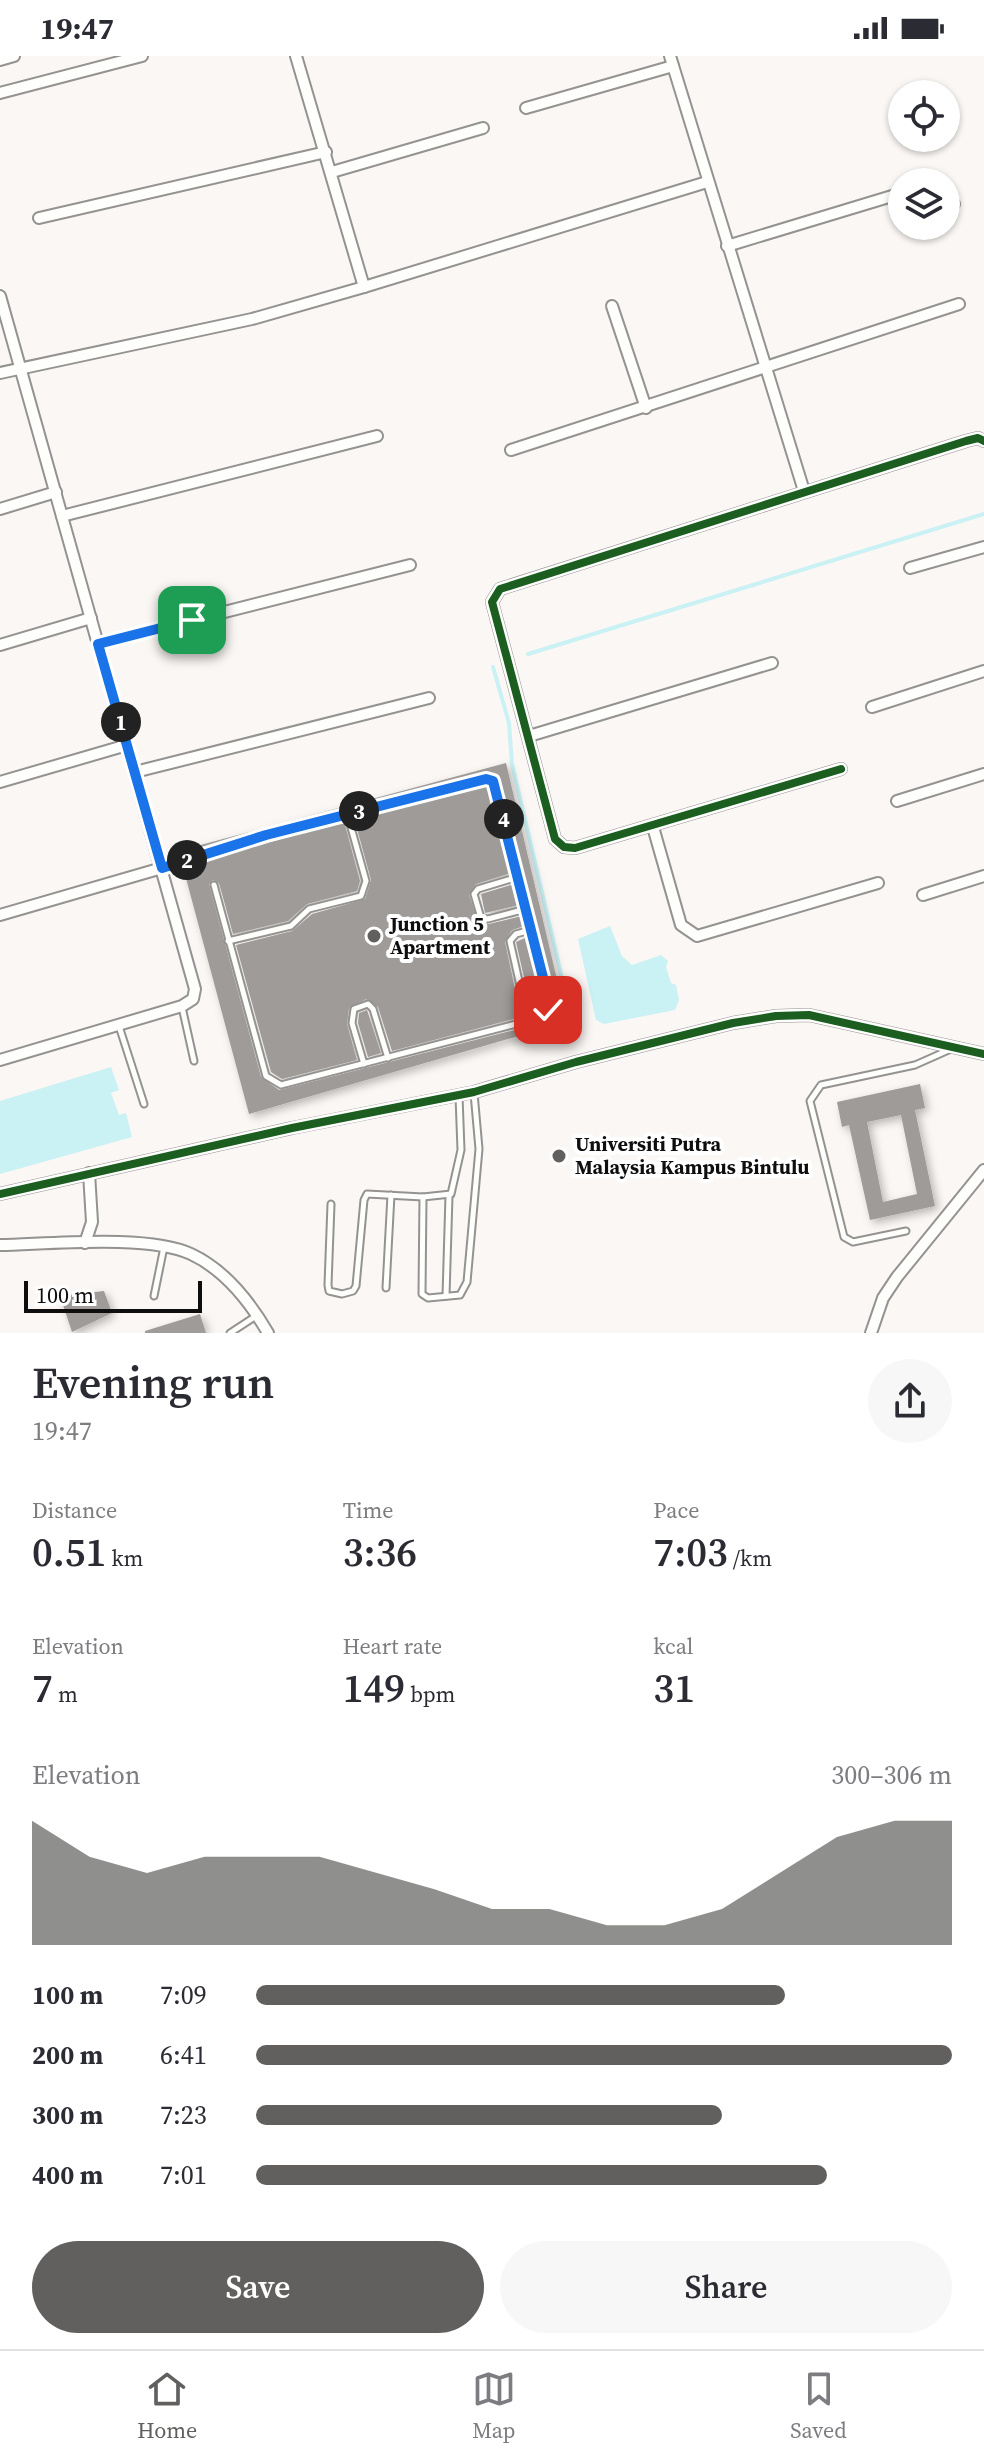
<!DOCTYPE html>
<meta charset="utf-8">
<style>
:root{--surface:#fff;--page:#f7f7f7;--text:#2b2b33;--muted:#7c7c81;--line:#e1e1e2;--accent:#61605e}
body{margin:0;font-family:"Source Serif 4",serif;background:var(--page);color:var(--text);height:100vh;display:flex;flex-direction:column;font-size:30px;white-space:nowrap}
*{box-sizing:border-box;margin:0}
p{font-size:26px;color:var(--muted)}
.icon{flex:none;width:44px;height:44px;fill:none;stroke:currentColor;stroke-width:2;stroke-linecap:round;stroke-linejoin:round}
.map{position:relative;height:1277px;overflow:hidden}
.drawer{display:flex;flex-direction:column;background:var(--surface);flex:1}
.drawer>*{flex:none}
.tools{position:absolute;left:888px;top:24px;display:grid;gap:16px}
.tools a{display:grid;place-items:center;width:72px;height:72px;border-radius:50%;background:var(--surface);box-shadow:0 2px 6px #0004;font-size:40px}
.scale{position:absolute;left:24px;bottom:20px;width:178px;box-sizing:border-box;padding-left:8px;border:4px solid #0e0e0e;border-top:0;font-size:22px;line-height:28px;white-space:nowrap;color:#0e0e0e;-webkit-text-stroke:6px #fff;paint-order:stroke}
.pin{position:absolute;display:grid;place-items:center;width:68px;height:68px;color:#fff;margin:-34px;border-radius:16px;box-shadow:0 4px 12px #0006}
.km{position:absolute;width:40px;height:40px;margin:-20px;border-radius:50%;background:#222;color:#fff;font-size:22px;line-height:40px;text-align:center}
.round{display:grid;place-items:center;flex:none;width:84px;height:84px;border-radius:42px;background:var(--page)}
.headline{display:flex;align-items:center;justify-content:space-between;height:136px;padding:0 32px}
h1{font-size:44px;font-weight:600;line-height:60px}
.metrics{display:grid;grid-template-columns:repeat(3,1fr);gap:12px;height:136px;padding:8px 32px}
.metrics div{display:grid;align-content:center}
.metrics b{font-size:40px;font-weight:600}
.metrics small{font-size:22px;font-weight:400}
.metrics p{font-size:22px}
.chart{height:224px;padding:16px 32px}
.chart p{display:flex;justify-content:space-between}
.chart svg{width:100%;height:144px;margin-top:8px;fill:var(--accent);opacity:.7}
.cta{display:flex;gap:16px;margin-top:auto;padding:16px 32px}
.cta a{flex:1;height:92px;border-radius:48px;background:var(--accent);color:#fff;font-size:32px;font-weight:600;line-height:92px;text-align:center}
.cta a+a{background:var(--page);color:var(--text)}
ul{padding:0 32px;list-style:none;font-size:26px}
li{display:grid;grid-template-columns:128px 96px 1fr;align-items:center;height:60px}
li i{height:20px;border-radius:10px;background:var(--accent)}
.status{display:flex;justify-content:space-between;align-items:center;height:56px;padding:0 40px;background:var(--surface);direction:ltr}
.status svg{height:22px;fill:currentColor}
.tabs{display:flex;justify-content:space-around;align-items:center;height:112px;border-top:2px solid var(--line);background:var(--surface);font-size:22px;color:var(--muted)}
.tabs a{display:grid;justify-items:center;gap:4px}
.tabs .current{color:var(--accent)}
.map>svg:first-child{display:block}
</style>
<div class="status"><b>19:47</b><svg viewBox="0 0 49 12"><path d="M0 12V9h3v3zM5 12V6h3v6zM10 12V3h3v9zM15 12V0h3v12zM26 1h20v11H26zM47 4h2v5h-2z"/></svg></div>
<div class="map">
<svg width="984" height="1277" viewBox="0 0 984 1277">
<defs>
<filter id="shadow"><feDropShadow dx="3.5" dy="3.5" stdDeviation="4" flood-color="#0004"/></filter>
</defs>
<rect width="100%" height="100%" fill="#faf7f4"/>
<g fill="#caf1f4">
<path d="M610 870 622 900 632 909 661 899 668 905 666 911 671 927 676 929 679 944 675 954 604 968 596 964 578 883Z"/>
<path d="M111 1011 119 1034 111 1037 119 1059 126 1057 132 1081 0 1118V1045Z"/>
</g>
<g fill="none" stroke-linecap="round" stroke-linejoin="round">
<g stroke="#caf1f4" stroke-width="4">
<path d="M528 598 984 458"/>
<path d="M493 611 509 667 512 708 575 978"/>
</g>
</g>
<g fill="#9e9b99" fill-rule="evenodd" filter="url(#shadow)">
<path d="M506 707 567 966 249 1058 183 811 344 765 360 825 357 835 307 848 288 865 233 878 219 827 213 824 209 828 261 1021 279 1034 530 970 546 963 555 948 498 724 485 718 265 774 180 801 178 795Z"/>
<path d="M488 729 511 817 476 828 469 839 479 867 489 868 522 860 524 870 512 874 505 886 521 961 392 995 378 951 366 943 349 952 347 968 357 1004 282 1023 271 1016 236 889 292 875 312 858 365 843 371 824 354 762Z"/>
<path d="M514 828 519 849 485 857 481 838Z"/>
<path d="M527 881 544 948 532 957 516 886Z"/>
<path d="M367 954 381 997 368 1001 358 967 359 957Z"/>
<path d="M920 1028 925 1052 915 1054 935 1150 870 1164 849 1069 842 1071 837 1046ZM901 1059 917 1138 883 1146 867 1066Z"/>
<path d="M104 1235 112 1257 72 1276 60 1240Z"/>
<path d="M200 1258 206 1277H145V1275Z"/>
</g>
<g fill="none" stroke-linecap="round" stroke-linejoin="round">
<defs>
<g id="lane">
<path d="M162 812 266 779 486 723 493 725 550 949 542 959 528 965 281 1029 266 1020 214 829"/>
<path d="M518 821 478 833 474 838 481 862 488 863 526 853"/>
<path d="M228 885 291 870 309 853 361 840 366 825 347 757"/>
<path d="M182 951 194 1005"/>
<path d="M528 965 510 885 516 878 531 874"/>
<path d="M119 970 144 1048"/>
<path d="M364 1008 352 967 354 953 368 948 373 953 388 1002"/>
<path d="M423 1141 422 1238 428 1242 460 1239 467 1226 479 1093 474 1037"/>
<path d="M331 1148 328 1229 329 1235 342 1238 353 1235 356 1230 364 1144 367 1138 423 1141 451 1138 461 1094 459 1040"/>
<path d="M906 1175 853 1186 844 1181 810 1045 821 1029 915 1009 951 993"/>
<path d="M386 1232 391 1139"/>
<path d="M154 1240 164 1191"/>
<path d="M446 1240 449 1140"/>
<path d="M230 1277 256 1260"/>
</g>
<g id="street">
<path d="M296 0 364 231 707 126"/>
<path d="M670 0 804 435"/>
<path d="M0 4 14 0"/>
<path d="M0 37 142 0"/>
<path d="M526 52 673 10"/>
<path d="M332 116 483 72"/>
<path d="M946 143 954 148"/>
<path d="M39 162 326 96"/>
<path d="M727 190 902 137"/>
<path d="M0 240 195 933 193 943 182 950 0 1004"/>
<path d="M612 250 646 352"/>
<path d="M0 317 252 263 364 231"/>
<path d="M511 394 959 248"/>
<path d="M0 453 56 436"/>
<path d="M62 460 377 380"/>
<path d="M910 512 984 491"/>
<path d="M98 588 410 509"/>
<path d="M0 589 91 562"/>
<path d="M872 651 984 615"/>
<path d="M529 680 772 607"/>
<path d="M841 713 575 792 564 791 555 783 492 546 500 533 966 385 978 382 984 385"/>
<path d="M135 716 429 642"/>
<path d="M0 726 127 689"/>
<path d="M897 745 984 718"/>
<path d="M653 771 681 869 697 880 878 827"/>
<path d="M923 839 984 820"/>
<path d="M0 859 162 812"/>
<path d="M0 1138 292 1072 474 1036 576 1006 733 967 776 960 809 959 984 998"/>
<path d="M85 1187 92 1166 89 1117"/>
<path d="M0 1189C49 1188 149 1178 191 1198 225 1214 250 1246 268 1277"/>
<path d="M871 1277 883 1242 897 1221 984 1114"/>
</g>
</defs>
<use href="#lane" stroke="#949392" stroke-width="9"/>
<use href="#street" stroke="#949392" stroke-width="14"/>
<use href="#lane" stroke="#fefefd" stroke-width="5"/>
<use href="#street" stroke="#fefefd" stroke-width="10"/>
<defs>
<g id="cycleway">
<path d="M841 713 575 792 564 791 555 783 492 546 500 533 966 385 978 382 984 385"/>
<path d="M0 1138 292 1072 474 1036 576 1006 733 967 776 960 809 959 984 998"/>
</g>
</defs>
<use href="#cycleway" stroke="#fff" stroke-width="13"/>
<use href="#cycleway" stroke="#1b5e20" stroke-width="8"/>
</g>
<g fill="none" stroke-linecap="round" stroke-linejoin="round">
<defs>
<path id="route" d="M192 564 98 588 162 812 266 779 486 723 493 725 550 949 548 954"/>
</defs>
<use href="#route" stroke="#fff" stroke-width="16"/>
<use href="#route" stroke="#1a73e8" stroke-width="10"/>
</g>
<g fill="#61605e" stroke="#fff" stroke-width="3">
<circle cx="374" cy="880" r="8"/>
<circle cx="559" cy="1100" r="8"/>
</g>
<g text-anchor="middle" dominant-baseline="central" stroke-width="8" stroke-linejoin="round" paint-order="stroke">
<g font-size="20" font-weight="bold" fill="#0e0e0e" stroke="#fff" text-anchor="start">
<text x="390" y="868">Junction 5<tspan x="390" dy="23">Apartment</tspan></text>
<text x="575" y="1088">Universiti Putra<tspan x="575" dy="23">Malaysia Kampus Bintulu</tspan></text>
</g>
</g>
</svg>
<div class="tools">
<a><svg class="icon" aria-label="locate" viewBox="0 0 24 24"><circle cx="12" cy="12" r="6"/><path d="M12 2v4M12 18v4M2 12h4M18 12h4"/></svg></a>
<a><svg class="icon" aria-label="layers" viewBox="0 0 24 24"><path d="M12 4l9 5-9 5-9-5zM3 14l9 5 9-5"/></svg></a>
</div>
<div class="scale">100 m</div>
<div class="pin" style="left:192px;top:564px;background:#1e9e55"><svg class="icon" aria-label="arrive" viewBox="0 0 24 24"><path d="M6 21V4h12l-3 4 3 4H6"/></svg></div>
<div class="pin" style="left:548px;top:954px;background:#d93025"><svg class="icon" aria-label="check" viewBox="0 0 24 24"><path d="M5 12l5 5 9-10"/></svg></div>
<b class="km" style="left:121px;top:666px">1</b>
<b class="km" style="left:187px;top:804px">2</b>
<b class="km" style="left:359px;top:755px">3</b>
<b class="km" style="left:504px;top:763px">4</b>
</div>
<section class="drawer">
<div class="headline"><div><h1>Evening run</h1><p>19:47</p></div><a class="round"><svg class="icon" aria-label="share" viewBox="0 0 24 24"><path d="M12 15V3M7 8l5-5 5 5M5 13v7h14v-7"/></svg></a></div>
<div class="metrics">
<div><p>Distance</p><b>0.51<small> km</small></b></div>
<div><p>Time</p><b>3:36</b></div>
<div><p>Pace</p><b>7:03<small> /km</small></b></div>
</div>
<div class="metrics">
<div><p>Elevation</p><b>7<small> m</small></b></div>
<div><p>Heart rate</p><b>149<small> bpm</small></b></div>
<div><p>kcal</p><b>31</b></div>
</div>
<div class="chart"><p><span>Elevation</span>300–306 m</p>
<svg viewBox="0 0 160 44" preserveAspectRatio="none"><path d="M0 44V6L10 17L20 22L30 17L40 17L50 17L60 22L70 27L80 33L90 33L100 38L110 38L120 33L130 22L140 11L150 6L160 6V44z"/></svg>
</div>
<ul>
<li><b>100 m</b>7:09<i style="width:76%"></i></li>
<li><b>200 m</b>6:41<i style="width:100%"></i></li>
<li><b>300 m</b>7:23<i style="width:67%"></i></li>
<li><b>400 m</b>7:01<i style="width:82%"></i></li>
</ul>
<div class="cta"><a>Save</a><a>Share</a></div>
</section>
<nav class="tabs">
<a class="current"><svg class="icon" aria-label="home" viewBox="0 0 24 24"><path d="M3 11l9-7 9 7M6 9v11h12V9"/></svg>Home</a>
<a><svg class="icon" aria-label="map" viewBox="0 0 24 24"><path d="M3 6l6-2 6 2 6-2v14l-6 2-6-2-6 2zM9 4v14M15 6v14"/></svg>Map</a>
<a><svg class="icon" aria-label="saved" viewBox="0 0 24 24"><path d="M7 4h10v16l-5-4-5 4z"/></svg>Saved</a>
</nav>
